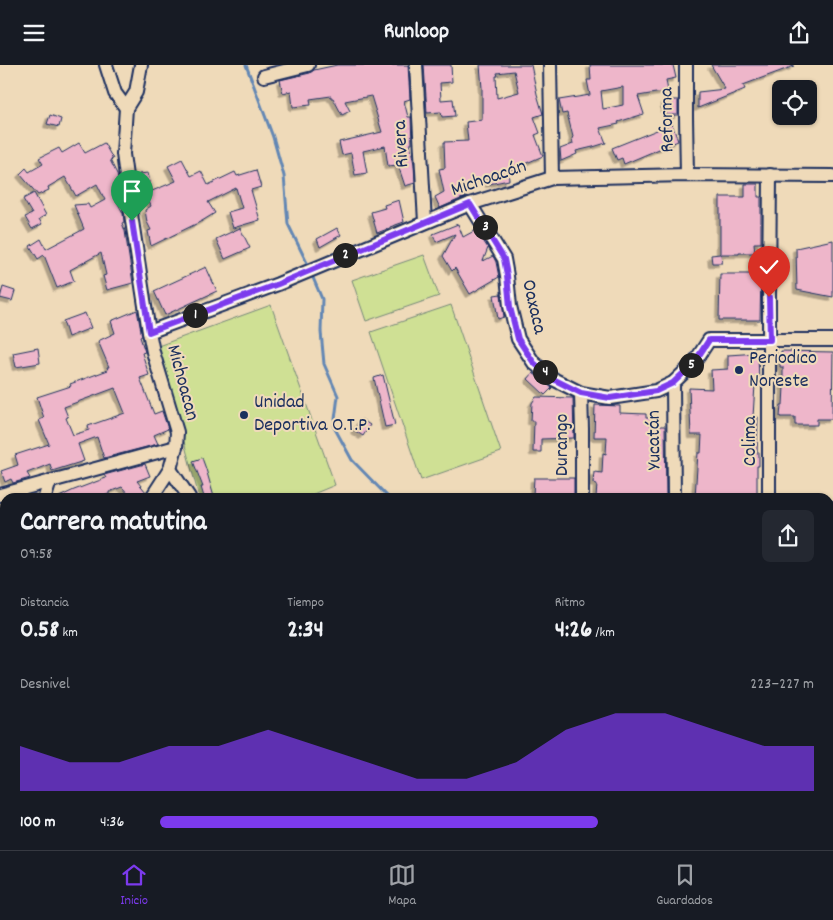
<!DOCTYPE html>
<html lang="es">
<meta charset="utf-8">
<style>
:root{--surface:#171b24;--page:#242831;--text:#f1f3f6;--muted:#9ea1a6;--line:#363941;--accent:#7c3aed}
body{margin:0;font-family:Dekko,sans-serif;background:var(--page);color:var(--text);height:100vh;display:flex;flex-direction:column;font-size:19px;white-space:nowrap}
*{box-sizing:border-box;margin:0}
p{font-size:16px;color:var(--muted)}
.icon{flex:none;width:28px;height:28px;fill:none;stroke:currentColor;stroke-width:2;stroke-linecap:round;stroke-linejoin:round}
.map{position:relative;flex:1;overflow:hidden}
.side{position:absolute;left:0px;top:428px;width:834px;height:358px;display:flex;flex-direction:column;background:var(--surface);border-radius:15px 15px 0 0;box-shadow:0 1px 4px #0004}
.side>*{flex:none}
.tools{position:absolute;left:772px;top:15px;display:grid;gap:10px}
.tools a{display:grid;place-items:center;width:45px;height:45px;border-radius:8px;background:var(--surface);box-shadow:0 1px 4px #0004;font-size:25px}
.pin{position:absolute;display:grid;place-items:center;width:42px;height:42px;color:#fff;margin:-51px -21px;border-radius:50% 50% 50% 0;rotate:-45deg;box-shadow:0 0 5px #0007}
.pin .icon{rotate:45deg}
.km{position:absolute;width:25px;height:25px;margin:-12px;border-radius:50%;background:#222;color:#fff;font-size:14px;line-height:25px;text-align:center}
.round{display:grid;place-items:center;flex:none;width:52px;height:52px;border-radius:8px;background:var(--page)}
.summary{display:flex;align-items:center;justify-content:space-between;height:85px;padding:0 20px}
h1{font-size:28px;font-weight:700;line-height:38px}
.figures{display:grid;grid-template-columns:repeat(3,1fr);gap:8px;height:85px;padding:5px 20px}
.figures div{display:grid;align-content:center}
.figures b{font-size:25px;font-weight:700}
.figures small{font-size:14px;font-weight:400}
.figures p{font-size:14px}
.chart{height:140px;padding:10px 20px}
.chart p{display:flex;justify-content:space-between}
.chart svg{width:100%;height:90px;margin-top:5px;fill:var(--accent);opacity:.7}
ul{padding:0 20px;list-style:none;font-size:16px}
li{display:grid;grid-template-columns:80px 60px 1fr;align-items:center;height:38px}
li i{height:12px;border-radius:6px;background:var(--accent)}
header{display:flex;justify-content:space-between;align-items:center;height:65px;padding:0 20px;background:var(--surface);font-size:22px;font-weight:700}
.dock{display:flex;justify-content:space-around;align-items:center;height:70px;border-top:1px solid var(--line);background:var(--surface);font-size:14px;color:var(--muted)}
.dock a{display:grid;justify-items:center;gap:2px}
.dock .selected{color:var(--accent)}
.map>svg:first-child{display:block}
</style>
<header><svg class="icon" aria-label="menu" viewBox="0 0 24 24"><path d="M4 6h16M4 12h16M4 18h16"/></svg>Runloop<svg class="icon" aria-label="share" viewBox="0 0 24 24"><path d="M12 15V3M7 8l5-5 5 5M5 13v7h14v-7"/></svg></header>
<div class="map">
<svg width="833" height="785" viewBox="0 0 833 785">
<defs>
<filter id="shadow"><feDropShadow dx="-3.5" dy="3.5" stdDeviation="0" flood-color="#0004"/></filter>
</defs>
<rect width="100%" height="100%" fill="#efdab9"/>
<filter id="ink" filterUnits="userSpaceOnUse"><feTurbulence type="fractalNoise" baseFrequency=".02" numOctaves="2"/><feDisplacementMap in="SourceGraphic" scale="10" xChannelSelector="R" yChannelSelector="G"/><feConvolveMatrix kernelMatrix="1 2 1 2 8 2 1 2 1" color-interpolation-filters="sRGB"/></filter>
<g filter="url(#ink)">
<g fill="#cfe094" stroke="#758879">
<path d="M424 190 439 231 366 256 352 215Z"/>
<path d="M271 240 335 420 306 432H199L158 281Z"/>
<path d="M451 240 501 387 421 415 371 267Z"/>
</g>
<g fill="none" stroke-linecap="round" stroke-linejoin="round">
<g stroke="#6387b4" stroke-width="3">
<path d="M246 0 273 72 284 111 288 159 309 202"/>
<path d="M311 208 322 234 321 267 324 299 338 331 334 362 352 395 388 432"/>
<path d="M500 780V785"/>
</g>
</g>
<g fill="#eeb6ca" stroke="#1b2f5e" fill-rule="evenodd" filter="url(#shadow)">
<path d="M337 0H408L410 34 404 36 408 52H411L412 79H410L414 99 415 118 405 121 398 100 388 101 385 81 363 86 367 108 355 110 351 88 342 90 339 77 382 67 371 31 345 36 350 46 342 50 333 33H331V31L310 34 311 40 293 42 291 26 283 28 280 15 310 8 314 5Z"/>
<path d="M424 0H451L452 17 440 18 441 35 453 34 455 51 442 52 441 47 427 48Z"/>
<path d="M480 0H531L537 29 543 49 534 52 540 68 535 70 543 91 508 106 509 115 489 119 488 110 461 123 465 132 440 143 435 132 444 127 439 104 445 103 444 77 468 76 466 57 482 55V23ZM514 6 519 27 497 33 496 11H498L497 8Z"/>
<path d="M590 0H673L676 13 666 15 668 26 638 31 644 49 618 57 619 59 600 63 606 78 593 82 576 86 577 89 561 96 560 84 573 79 572 73 573 72 567 48 562 49 559 35 590 30 587 15H591ZM623 22V40L603 44 601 26Z"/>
<path d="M711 0H794V1L743 20 745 24 698 43V27L725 24Z"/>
<path d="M664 35H678V50H666V44H664Z"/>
<path d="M50 50 61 54 59 62 47 59Z"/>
<path d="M672 59 678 76 624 99 622 93 617 95 612 83Z"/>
<path d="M79 78 85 88 104 78 113 94 110 95 117 109 120 128 114 131 123 148 124 157 122 158 125 166 133 218 107 225 103 211 106 210 101 188 70 205 74 216 57 223 44 190 38 194 30 181 41 174 46 184 84 164 74 140 88 139 90 143 105 135 97 119 76 131 65 112 48 122 49 125 38 130 20 109 26 103 29 107 43 99 39 93 59 83 62 88Z"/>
<path d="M182 94 191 111 201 106 208 120 235 107 237 111 256 105 261 122 251 125 260 155 233 163 228 147 242 143 236 123 208 137 215 148 202 156 151 181 148 166 151 165 147 157 145 145 151 141 142 121H141L139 109 148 108 152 126 176 116 168 101Z"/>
<path d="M745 119H758V132H761V178H754L755 188H739V189H721L722 198H712L711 190 720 189V132H745Z"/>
<path d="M34 128 46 150 39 154 42 159 32 164 25 152 32 149 23 134Z"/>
<path d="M399 135 404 157 390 162V163L377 168 371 147 385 143 384 140Z"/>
<path d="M458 159 463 172 476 165 488 183 483 196 493 191 496 197 499 212 470 229 455 203 452 206 443 191 455 169 436 177 433 169Z"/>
<path d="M240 163 250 183 225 194 216 174Z"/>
<path d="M337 163 341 170 320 182 317 174Z"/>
<path d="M833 175V232L797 225 796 183Z"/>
<path d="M206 202 217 226 165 250 154 226Z"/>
<path d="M720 209H761L760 255H719Z"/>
<path d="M3 222 15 226 12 236 0 233Z"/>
<path d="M501 229 504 252 498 254 494 230Z"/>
<path d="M137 245 142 271 140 272 145 287 142 288 149 310 140 313 154 349 162 346 168 364 154 370 158 379 104 393 97 372 78 379 84 396 52 406 50 399 27 408 30 413 13 418 11 414 5 417 1 406 18 400 15 390 49 379 39 355 44 353 37 332 71 321 70 319 108 305 107 302H109L98 276 115 268 111 256ZM115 323 125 348 88 361 89 365 73 370 66 353 68 352 64 342Z"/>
<path d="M85 248 91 263 68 272 63 256Z"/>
<path d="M38 283 40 298 16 302 13 288Z"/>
<path d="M781 286 833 287 832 354H817V360H795V352H780L781 340H783L784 322H783V302H780Z"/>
<path d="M758 288 759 319H755L753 352H758L757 388H759V401H757V432H695L698 388H701L702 370H691L689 323 712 324 711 305 728 304V290Z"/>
<path d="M533 308 552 323 545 330 528 314Z"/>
<path d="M383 310 395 360 385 362 374 313Z"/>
<path d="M536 332 573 333 574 373 541 374V387H533L534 356H531L532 338Z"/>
<path d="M595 340 620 341V348L646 349V353H651V361H665L666 432H596L597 419 593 418 594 407 602 408 603 388 606 389 607 372H594Z"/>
<path d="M361 354 370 360 363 371 354 365Z"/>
<path d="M202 393 206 404 214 432H204L201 422H203L193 396Z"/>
<path d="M145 399 150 411 137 416 146 427 144 432H131L122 422 109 427V429L101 432H59L74 425 106 413 104 410Z"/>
<path d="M534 413H574V431L533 430Z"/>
</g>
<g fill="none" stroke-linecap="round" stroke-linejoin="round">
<defs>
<g id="street">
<path d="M106 0 115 28 126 43"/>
<path d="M141 0 136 27 126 43 123 89 132 156 149 267 153 287 177 367 176 382 170 404 152 432"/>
<path d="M416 0 425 157"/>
<path d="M550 0 552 113"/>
<path d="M686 0V52L687 110"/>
<path d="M264 11 308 0"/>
<path d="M470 139 504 194 507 211 510 241 518 274 534 298 555 315 581 328 610 333 656 326 673 318 694 298 709 275H833"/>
<path d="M149 267 278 219 470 139 552 113 687 110 833 111"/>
<path d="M673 318 674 432"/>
<path d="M581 328 582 364V432"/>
<path d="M170 404 189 432"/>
<path d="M0 430 176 382"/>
<path d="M45 432 50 416"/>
<path d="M769 432V232L770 110"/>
<path d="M829 443H833"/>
<path d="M0 517 5 508"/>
<path d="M0 555 5 558"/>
<path d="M829 585H833"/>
<path d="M0 668 5 660"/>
<path d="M829 686H833"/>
<path d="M0 698 5 710"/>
<path d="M0 721 5 719"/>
<path d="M34 780 36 785"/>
<path d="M129 780 131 785"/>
<path d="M583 780V785"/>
<path d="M98 785 111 780"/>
<path d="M672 785V780"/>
<path d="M769 785V780"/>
</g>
</defs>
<use href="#street" stroke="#1b2f5e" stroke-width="16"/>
<use href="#street" stroke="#efdab9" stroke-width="12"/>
</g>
</g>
<g fill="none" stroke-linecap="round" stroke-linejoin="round" filter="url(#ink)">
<defs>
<path id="route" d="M132 156 149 267 278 219 470 139 504 194 507 210 510 242 518 274 534 298 555 315 581 328 610 333 656 326 673 318 694 298 709 275H770L769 232"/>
</defs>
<use href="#route" stroke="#fff" stroke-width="10"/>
<use href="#route" stroke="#7c3aed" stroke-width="6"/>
</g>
<g fill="#1b2f5e" stroke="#efdab9" stroke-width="2">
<circle cx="739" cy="305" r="5"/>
<circle cx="244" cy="350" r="5"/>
</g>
<g text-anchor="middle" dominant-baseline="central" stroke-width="4" stroke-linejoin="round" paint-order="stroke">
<g font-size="20" fill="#1b2f5e" stroke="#efdab9">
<text transform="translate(668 55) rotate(-91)">Reforma</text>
<text transform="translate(402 79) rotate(-93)">Rivera</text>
<text transform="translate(489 114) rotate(-19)">Michoacán</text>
<text transform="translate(533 242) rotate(77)">Oaxaca</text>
<text transform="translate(182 318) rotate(75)">Michoacan</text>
<text transform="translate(655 375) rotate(-91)">Yucatán</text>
<text transform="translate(751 376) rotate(-90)">Colima</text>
<text transform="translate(563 380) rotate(-90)">Durango</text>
</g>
<g font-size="20" fill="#1b2f5e" stroke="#efdab9" text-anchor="start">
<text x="749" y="294">Periodico<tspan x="749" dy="23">Noreste</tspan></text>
<text x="254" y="338">Unidad<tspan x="254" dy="23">Deportiva O.T.P.</tspan></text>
</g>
</g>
</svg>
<div class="tools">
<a><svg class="icon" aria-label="locate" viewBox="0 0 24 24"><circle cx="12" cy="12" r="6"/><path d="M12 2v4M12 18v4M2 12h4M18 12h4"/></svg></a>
</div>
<div class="pin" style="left:132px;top:156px;background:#1e9e55"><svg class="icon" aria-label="arrive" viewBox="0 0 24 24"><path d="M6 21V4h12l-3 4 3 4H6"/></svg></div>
<div class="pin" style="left:769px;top:232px;background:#d93025"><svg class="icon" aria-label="check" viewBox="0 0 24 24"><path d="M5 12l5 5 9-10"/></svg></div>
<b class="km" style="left:195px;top:250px">1</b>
<b class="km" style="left:345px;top:190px">2</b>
<b class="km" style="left:485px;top:162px">3</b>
<b class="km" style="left:545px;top:307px">4</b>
<b class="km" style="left:691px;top:300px">5</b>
<section class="side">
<div class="summary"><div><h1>Carrera matutina</h1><p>09:58</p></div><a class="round"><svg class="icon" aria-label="share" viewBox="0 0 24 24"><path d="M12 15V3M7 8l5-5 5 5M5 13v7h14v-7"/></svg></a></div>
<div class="figures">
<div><p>Distancia</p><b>0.58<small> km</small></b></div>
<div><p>Tiempo</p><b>2:34</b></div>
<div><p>Ritmo</p><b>4:26<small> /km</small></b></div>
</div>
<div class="chart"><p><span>Desnivel</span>223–227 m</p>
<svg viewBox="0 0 160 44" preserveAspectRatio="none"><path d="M0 44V22L10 30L20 30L30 22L40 22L50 14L60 22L70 30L80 38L90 38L100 30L110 14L120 6L130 6L140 14L150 22L160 22V44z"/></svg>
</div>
<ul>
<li><b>100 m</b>4:36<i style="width:67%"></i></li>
</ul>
</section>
</div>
<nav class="dock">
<a class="selected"><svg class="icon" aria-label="home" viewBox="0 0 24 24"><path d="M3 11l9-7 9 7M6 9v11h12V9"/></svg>Inicio</a>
<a><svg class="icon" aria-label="map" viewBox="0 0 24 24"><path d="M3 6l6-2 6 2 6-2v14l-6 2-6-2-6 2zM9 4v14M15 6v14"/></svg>Mapa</a>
<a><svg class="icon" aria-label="saved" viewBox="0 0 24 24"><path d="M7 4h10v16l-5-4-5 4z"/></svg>Guardados</a>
</nav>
